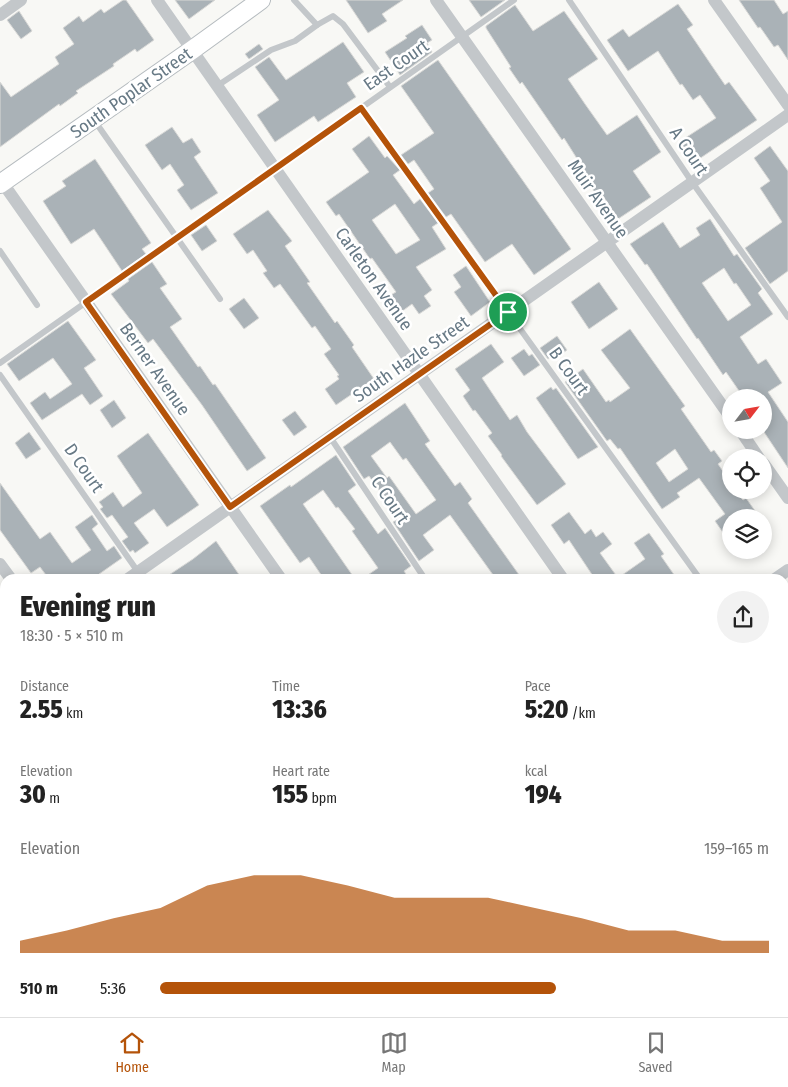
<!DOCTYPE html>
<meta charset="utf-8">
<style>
:root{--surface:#fff;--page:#f2f2f2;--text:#222;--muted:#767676;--line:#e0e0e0;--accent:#b45309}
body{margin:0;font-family:"Fira Sans Condensed",sans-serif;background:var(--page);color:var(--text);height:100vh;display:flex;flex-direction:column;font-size:19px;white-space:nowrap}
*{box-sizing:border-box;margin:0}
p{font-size:16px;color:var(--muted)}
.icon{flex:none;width:28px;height:28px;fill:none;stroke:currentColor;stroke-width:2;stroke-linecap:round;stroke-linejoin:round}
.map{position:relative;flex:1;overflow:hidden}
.drawer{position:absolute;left:0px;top:574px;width:789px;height:444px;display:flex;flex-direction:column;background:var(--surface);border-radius:15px 15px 0 0;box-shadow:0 2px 12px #0003}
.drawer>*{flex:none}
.needle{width:32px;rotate:59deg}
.tools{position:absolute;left:722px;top:389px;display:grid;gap:10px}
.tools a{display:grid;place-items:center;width:50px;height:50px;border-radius:50%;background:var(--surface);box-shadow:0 2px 12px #0003;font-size:25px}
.pin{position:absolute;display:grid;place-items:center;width:42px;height:42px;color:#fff;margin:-21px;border:2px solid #fff;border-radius:50%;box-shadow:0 1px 5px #0007}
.round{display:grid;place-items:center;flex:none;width:52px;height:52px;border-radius:26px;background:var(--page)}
.headline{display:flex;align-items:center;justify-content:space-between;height:85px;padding:0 20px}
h1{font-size:28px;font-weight:800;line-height:38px}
.stats{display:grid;grid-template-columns:repeat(3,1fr);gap:8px;height:85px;padding:5px 20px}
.stats div{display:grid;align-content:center}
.stats b{font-size:25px;font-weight:800}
.stats small{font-size:14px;font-weight:400}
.stats p{font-size:14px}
.chart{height:140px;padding:10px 20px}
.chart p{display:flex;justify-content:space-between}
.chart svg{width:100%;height:90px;margin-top:5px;fill:var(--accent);opacity:.7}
ul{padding:0 20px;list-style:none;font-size:16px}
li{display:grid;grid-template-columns:80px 60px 1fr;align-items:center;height:38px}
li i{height:12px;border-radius:6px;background:var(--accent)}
.dock{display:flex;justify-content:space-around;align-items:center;height:70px;border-top:1px solid var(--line);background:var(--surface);font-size:14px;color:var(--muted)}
.dock a{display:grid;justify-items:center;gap:2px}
.dock .on{color:var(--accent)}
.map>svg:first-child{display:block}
</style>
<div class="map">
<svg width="788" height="1017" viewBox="0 0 788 1017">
<rect width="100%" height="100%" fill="#f8f8f5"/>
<g fill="#d9dfd6">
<path d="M784 920 788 926V1010L778 1017H730L741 1013 784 1012Z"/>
<path d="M717 1013 720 1017H605L602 1013Z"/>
</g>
<g fill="#aab2b7" stroke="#d9d9d7" fill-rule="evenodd">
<path d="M123 0H126L154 40 137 52 135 49 113 64 114 66 76 91 78 93 60 106 59 104 0 147V82L11 97 59 64 55 57 74 44 63 28 79 16 83 22 101 9 104 13Z"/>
<path d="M175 0H215L189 19Z"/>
<path d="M346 0H403L382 14 387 21 368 33Z"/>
<path d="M469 0H505L481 17Z"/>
<path d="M739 0H774L783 14 788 11V60L778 45 774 47 760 27 758 28Z"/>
<path d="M678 4 693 25 687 29 712 66 725 85 729 82 757 120 693 163 679 142 716 118 700 95 693 100 682 84 680 85 658 51 628 71 607 40 623 29 629 37Z"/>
<path d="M515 5 533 31 564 11 598 59 568 79 585 104 607 135 637 115 661 152 633 171 651 197 618 219 603 196 599 199 578 167 581 165 564 138 562 140 522 82 520 84 509 68 511 67 486 28V26Z"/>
<path d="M19 11 32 31 21 39 7 20Z"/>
<path d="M422 25 432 40 427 43 432 52 400 75 385 52 407 38 405 36Z"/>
<path d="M343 42 364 72 347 83 356 97 318 122 314 116 275 142 257 115 279 100 255 67 269 57 286 80Z"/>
<path d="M259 44 263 49 249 59 245 54Z"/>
<path d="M438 60 571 249 534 275 512 244 485 262 451 214 446 217 428 193 434 189 414 160 408 164 401 155 434 133 401 86Z"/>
<path d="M172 127 183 143 192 138 201 152 194 157 218 193 191 210 177 190 184 185 170 164 162 170 145 145Z"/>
<path d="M369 136 385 158 387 156 400 170 393 175 414 204 420 199 438 223 432 227 446 249 416 267 432 290 424 296 431 306 419 314 412 304 401 312 389 296 396 292 372 258 370 259 339 214 336 216 326 202 369 172 352 149ZM395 204 420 240 396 254 372 220Z"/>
<path d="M770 146 788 171V271L770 284 745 248 782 222 760 188 770 181 754 158Z"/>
<path d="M95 159 151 243 142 249 146 254 122 271 94 229 71 244 43 201 66 186 62 181Z"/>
<path d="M268 210 292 241 285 246 310 282 307 283 335 323 337 321 354 345 352 347 374 379 336 405 325 389 339 379 337 376 339 375 324 354 331 349 315 326 312 328 280 284 274 288 263 273 267 271 253 250 247 254 233 234Z"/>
<path d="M710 219 734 256 737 254 762 289 758 293 773 314 740 337 758 364 766 359 782 383 768 392 788 422V468L764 432V398H744L726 372 723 375 698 338 697 339 647 264 645 265 630 244 663 222 680 248 700 235 696 228ZM724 268 734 284 736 283 751 305 728 321 702 283Z"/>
<path d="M206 225 217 241 202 251 191 235Z"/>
<path d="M152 262 167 284 160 288 182 319 170 327 198 367 200 366 213 385 215 384 266 458 247 471 202 405 153 339 148 343 111 294 129 281 128 279Z"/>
<path d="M466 266 490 302 471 316 454 292 461 287 453 275Z"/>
<path d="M599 282 618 309 589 329 571 302Z"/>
<path d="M244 298 259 318 244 329 229 309Z"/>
<path d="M68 321 96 360 84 368 103 396 90 405 82 394 42 420 30 403 45 392 50 399 72 384 53 358 19 381 7 364Z"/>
<path d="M630 329 685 406 681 409 711 452 714 450 722 461 718 464 731 483V490H736L743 500 746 498 760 518H731V544L715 521 725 514 699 478 677 493 680 497 662 509 620 448 618 449 610 439 607 441 565 382 583 369 606 402 609 400 610 402 630 388 601 350ZM675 449 688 469 669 482 656 463Z"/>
<path d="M557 336 567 350 556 358 554 355 548 359 540 348Z"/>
<path d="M491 344 504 362 482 378 510 420 517 415 527 432 566 484 537 505 501 456 502 455 488 436 492 433 475 410 473 411 463 396 470 390 455 369Z"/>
<path d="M524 349 529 356 532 354 540 365 524 376 511 358Z"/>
<path d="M551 387 553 390 556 388 598 447 578 459 536 398Z"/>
<path d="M114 400 126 418 112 428 100 410Z"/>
<path d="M405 403 430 441 425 444 455 486 460 482 472 499 468 503 522 579H496L450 515 423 535 434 550 419 561 393 522 399 518 369 476 364 479 343 447ZM390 442 403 460 406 458 436 500 416 514 389 476 387 478 371 456Z"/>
<path d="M295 411 307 427 294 436 282 420Z"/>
<path d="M29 432 41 449 26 459 15 443Z"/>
<path d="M148 433 199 505 167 527 154 509 134 523 149 543 135 553 133 550 130 552 122 541 128 537 112 515 107 518 100 509 103 507 99 502 113 492 123 507 142 493 117 456Z"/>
<path d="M336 455 356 485 348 491 378 534 385 528 411 566 404 571 409 579H362L378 568 352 531 355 529 338 507 336 508 323 490 303 504 355 579H324L309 557 300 563 260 506 290 485 291 487Z"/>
<path d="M0 483 40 539 50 532 72 563 91 550 75 527 92 515 98 524 92 529 107 551 114 546 122 558 92 579H49L40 567 31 573 0 530Z"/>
<path d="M569 512 585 534 591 529 596 537 603 532 612 544 600 553 618 578 645 559 634 543 649 533 664 554 661 556 677 579H595L569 540 564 544 551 525Z"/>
<path d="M216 541 242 579H163L193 559Z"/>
</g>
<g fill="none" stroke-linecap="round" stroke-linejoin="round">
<defs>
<path id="secondary" d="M0 184 192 50 261 0"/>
</defs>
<use href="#secondary" stroke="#b5bbbf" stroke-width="20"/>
<g stroke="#c3c7ca" stroke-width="6">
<path d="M569 0 692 182 788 317"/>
<path d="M317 25 333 16 343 24 390 87"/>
<path d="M217 86 271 50 295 41 317 25 294 0"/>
<path d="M361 108 700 579"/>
<path d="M94 120 220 299"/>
<path d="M0 251 37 305"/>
<path d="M0 363 514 0"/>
<path d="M0 375 143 579"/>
<path d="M330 437 425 579"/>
<path d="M784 698 788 704"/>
<path d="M0 763 5 771"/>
<path d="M176 1012 179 1017"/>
</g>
<g stroke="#c3c7ca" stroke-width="12">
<path d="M157 0 563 579"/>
<path d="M436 0 731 418"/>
<path d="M714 0 788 105"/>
<path d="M0 15 21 0"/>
<path d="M0 179 281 579"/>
<path d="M740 430 759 458"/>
<path d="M764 464 788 498"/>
<path d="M0 564 11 579"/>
<path d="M128 579 788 115"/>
<path d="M775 579 788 570"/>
<path d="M0 669 5 665"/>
<path d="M784 894 788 900"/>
<path d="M0 961 5 968"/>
<path d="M36 1012 39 1017"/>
<path d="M315 1012 319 1017"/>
<path d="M586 1012 589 1017"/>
<path d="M144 1017 151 1012"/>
</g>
<use href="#secondary" stroke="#fff" stroke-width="18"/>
</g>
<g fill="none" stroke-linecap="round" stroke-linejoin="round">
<defs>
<path id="route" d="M361 108 508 312 230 507 86 302Z"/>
</defs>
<use href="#route" stroke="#fff" stroke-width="10"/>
<use href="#route" stroke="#b45309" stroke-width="6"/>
</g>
<g text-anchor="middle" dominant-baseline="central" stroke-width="5" stroke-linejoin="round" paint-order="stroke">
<g font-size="18" fill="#677985" stroke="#fff">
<text transform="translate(396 65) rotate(-35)">East Court</text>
<text transform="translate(131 93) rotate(-35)">South Poplar Street</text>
<text transform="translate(689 151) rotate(56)">A Court</text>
<text transform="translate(598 199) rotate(55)">Muir Avenue</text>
<text transform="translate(374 279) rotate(55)">Carleton Avenue</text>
<text transform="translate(411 359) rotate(-35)">South Hazle Street</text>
<text transform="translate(155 369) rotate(55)">Berner Avenue</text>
<text transform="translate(569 371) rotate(54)">B Court</text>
<text transform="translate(84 468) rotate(55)">D Court</text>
<text transform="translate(390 500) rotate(56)">C Court</text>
</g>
</g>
</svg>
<div class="tools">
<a><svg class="needle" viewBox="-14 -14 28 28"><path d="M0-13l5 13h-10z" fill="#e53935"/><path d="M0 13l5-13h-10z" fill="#767676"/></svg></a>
<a><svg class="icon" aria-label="locate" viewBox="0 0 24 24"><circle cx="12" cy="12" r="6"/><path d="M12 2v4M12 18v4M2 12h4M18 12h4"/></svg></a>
<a><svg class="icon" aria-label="layers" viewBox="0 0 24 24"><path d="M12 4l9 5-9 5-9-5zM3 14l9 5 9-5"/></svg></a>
</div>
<div class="pin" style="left:508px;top:312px;background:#1e9e55"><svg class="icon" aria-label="arrive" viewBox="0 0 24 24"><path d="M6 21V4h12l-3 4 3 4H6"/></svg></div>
<section class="drawer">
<div class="headline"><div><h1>Evening run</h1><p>18:30 · 5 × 510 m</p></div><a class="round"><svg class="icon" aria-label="share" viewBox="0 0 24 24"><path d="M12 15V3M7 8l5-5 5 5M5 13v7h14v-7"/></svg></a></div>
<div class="stats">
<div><p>Distance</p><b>2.55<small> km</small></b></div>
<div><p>Time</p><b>13:36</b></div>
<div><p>Pace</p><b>5:20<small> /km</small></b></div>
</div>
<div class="stats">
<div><p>Elevation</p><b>30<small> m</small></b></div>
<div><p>Heart rate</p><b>155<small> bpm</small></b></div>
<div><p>kcal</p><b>194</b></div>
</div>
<div class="chart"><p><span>Elevation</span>159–165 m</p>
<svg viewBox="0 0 160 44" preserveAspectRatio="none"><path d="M0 44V38L10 33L20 27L30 22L40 11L50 6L60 6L70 11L80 17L90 17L100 17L110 22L120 27L130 33L140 33L150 38L160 38V44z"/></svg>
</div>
<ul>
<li><b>510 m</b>5:36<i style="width:65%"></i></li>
</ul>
</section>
</div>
<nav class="dock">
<a class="on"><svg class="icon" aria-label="home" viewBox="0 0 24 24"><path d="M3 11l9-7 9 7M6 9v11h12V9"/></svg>Home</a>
<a><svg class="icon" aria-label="map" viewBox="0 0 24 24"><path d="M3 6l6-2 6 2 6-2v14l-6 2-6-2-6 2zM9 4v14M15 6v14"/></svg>Map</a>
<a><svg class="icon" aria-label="saved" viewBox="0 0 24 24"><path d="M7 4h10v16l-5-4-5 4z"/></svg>Saved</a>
</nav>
